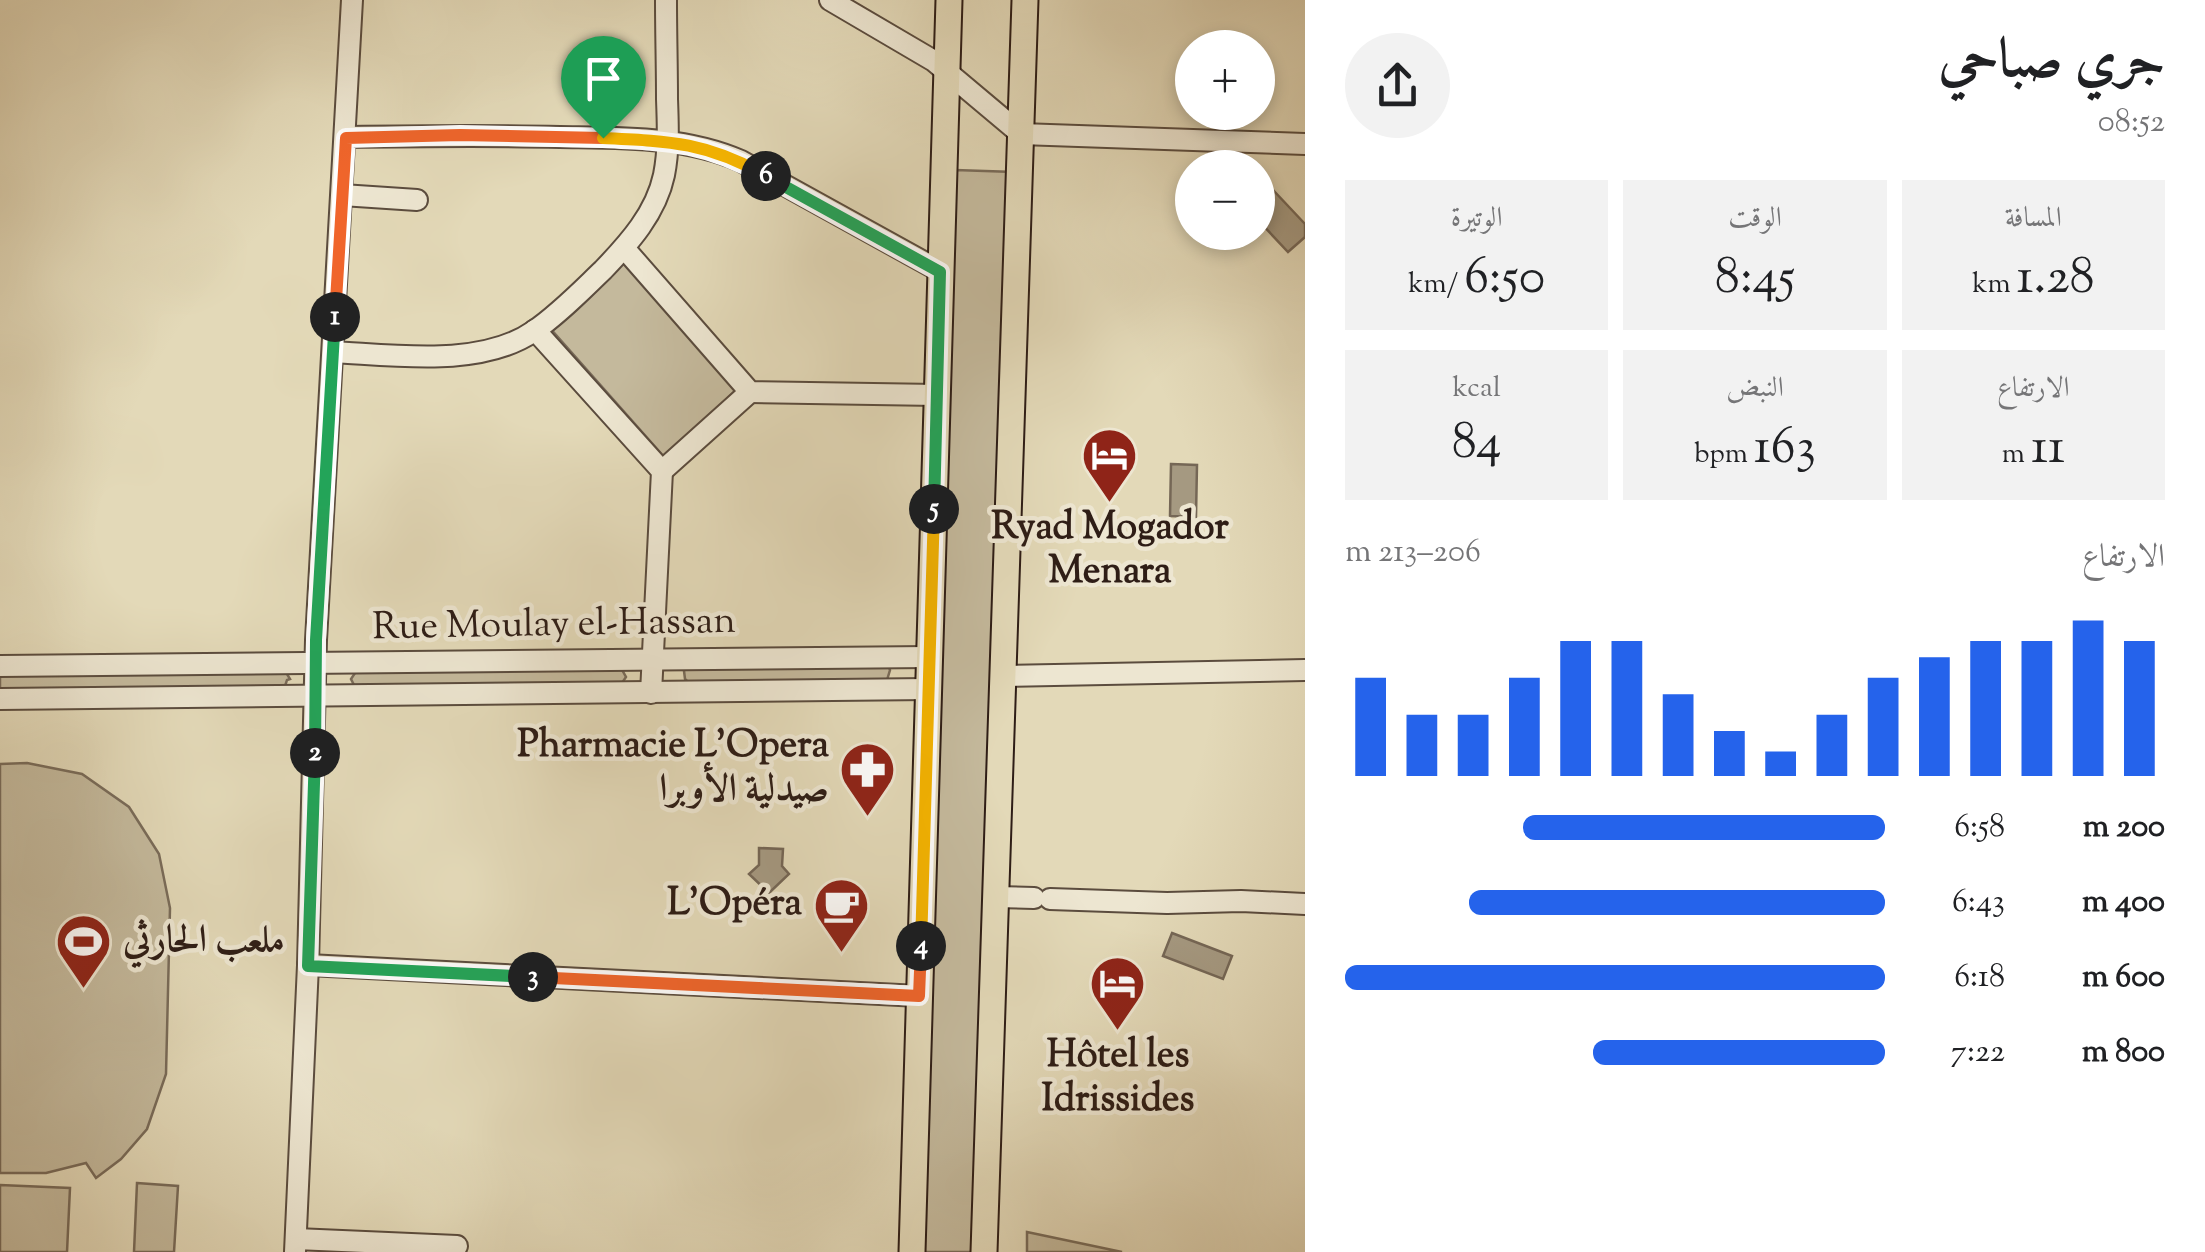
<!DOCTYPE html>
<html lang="ar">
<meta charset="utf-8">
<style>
:root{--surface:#fff;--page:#f2f2f2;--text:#202124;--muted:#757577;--accent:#2563eb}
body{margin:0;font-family:"Sorts Mill Goudy",Amiri,serif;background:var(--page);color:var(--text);direction:rtl;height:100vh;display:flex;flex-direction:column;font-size:38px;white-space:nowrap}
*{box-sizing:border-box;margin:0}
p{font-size:32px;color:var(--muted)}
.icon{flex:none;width:55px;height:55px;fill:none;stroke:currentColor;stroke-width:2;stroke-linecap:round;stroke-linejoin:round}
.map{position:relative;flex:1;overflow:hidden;direction:ltr}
.details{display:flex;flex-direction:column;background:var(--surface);width:900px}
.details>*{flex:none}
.buttons{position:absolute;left:1175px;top:30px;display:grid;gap:20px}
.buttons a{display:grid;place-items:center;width:100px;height:100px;border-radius:50%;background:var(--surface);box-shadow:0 5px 15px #0003;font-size:50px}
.pin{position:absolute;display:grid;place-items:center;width:85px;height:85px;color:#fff;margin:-102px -42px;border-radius:50% 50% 50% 0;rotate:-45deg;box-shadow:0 0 10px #0007}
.pin .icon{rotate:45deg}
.km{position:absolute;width:50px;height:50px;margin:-25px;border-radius:50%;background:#222;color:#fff;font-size:28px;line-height:50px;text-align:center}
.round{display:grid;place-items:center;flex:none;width:105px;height:105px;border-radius:52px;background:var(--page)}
.summary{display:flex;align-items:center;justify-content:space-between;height:170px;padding:0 40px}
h1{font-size:55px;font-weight:600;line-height:75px}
.metrics{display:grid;grid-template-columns:repeat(3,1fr);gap:15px;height:170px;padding:10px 40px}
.metrics div{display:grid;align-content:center;border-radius:0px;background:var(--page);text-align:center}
.metrics b{font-size:50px;font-weight:600}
.metrics small{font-size:28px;font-weight:400}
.metrics p{font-size:28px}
.chart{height:280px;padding:20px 40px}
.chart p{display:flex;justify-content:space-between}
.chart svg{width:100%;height:180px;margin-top:10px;stroke:var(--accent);stroke-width:6}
ul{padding:0 40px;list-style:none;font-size:32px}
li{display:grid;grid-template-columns:160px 120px 1fr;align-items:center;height:75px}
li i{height:25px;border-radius:12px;background:var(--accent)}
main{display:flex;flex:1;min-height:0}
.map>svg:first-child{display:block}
</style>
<main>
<section class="details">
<div class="summary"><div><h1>جري صباحي</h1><p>08:52</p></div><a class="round"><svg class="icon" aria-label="share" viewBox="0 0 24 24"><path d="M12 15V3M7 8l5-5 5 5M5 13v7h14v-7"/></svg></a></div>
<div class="metrics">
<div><p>المسافة</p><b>1.28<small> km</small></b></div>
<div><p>الوقت</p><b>8:45</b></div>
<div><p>الوتيرة</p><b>6:50<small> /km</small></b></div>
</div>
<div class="metrics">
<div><p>الارتفاع</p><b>11<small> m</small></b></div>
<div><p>النبض</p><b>163<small> bpm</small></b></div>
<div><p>kcal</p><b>84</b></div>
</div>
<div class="chart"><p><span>الارتفاع</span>206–213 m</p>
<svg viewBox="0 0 160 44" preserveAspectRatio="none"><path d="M5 44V20M15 44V29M25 44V29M35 44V20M45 44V11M55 44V11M65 44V24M75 44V33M85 44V38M95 44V29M105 44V20M115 44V15M125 44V11M135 44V11M145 44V6M155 44V11"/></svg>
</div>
<ul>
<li><b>200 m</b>6:58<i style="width:67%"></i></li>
<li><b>400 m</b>6:43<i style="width:77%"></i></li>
<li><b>600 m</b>6:18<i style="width:100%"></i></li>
<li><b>800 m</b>7:22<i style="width:54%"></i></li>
</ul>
</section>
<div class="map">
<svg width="1305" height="1252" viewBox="0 0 1305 1252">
<rect width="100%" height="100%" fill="#e3d9b8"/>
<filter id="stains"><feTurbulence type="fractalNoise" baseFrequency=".002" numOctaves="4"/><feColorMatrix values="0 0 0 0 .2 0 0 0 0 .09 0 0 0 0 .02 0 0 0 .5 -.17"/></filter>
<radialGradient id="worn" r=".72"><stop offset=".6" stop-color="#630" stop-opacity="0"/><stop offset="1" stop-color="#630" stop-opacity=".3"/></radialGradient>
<g fill="#c4b99c" stroke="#796b59" stroke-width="2.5">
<path d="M955 170 1014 172 980 1252H919Z"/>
<path d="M620 256 737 389 666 459 549 327Z"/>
<path d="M687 665H888L890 670 887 680 688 682 685 679 684 671Z"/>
<path d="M621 668 626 677 620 686 355 687 351 679 357 670Z"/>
<path d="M284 669 290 679 287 680 284 689 0 692V672Z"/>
<path d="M27 763 82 774 129 807 159 854 170 908 166 1074 147 1129 121 1159 96 1178 86 1163 46 1173H0V764Z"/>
<path d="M137 1183 178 1186 174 1252H134Z"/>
<path d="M0 1185 70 1188 67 1252H0Z"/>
<path d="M1027 1232 1122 1252H1027Z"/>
</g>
<g fill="#a59981" stroke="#756756" stroke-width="2.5">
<path d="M1274 191 1305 224V237L1288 252 1258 220V207Z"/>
<path d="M1171 464 1197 465 1196 517 1170 516Z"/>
<path d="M759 848 783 849 782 866 789 874 769 893 749 874 759 865Z"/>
<path d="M1172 933 1232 956 1223 979 1163 956Z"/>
</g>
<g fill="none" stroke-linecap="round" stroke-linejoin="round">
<defs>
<g id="minor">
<path d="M830 0 934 61 1021 134 1305 144"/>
<path d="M345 137C417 136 488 135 560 137 620 138 684 136 741 161L940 271"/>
<path d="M342 195 417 200"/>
<path d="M624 248 750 392 937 395"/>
<path d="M535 330 662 471 651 693"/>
<path d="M333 352C394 355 481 368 534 331 559 314 582 290 603 270 629 243 656 213 664 175 669 150 668 125 667 99 667 66 666 33 666 0"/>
<path d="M662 471 750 392"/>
<path d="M0 666 929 657"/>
<path d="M1003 676 1305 670"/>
<path d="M0 699 928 689"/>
<path d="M995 897 1034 898"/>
<path d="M1050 899 1167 903 1241 901 1305 904"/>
<path d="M308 965 919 996"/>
<path d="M296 1239 457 1246"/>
<path d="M295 1252 308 965 316 640 352 0"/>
</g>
<g id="major">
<path d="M912 1252 949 0"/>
<path d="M984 1252 1025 0"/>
</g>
</defs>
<use href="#minor" stroke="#5b4c3e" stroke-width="24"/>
<use href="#major" stroke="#2e1d16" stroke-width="29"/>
<use href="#minor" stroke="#ede6d1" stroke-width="20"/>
<use href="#major" stroke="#e3d9b8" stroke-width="25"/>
</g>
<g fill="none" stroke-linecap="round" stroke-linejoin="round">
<defs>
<path id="split-1" d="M335 317 346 138 460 135 603 138"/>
<path id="split-2" d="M315 753 316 640 335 317"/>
<path id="split-3" d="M315 753 308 966 533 977"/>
<path id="split-4" d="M533 977 919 996 921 946"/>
<path id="split-5" d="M921 946 934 509"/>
<path id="split-6" d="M766 176 940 272 934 509"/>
<path id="split-7" d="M603 138C668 141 707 142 766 176"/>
</defs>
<use href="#split-1" stroke="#fff" stroke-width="20"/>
<use href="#split-2" stroke="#fff" stroke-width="20"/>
<use href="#split-3" stroke="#fff" stroke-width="20"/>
<use href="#split-4" stroke="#fff" stroke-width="20"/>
<use href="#split-5" stroke="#fff" stroke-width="20"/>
<use href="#split-6" stroke="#fff" stroke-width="20"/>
<use href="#split-7" stroke="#fff" stroke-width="20"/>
<use href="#split-1" stroke="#f0652b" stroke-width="12"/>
<use href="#split-2" stroke="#22a559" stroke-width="12"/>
<use href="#split-3" stroke="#22a559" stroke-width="12"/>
<use href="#split-4" stroke="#f0652b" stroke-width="12"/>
<use href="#split-5" stroke="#f5b400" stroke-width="12"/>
<use href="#split-6" stroke="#22a559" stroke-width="12"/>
<use href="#split-7" stroke="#f5b400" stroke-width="12"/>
</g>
<defs>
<symbol id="hotel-pin" viewBox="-11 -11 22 30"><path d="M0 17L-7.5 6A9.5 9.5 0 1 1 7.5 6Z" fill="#8f2418" stroke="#ede6d1"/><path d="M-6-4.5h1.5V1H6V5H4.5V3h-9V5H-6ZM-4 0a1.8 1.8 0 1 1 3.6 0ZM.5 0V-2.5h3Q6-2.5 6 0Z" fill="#fff"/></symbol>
<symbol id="pharmacy-pin" viewBox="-11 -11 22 30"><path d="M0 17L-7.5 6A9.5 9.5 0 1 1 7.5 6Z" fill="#8f2418" stroke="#ede6d1"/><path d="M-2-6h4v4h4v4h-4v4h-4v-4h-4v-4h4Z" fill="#fff"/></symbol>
<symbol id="cafe-pin" viewBox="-11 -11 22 30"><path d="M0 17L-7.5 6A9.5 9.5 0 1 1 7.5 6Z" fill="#8f2418" stroke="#ede6d1"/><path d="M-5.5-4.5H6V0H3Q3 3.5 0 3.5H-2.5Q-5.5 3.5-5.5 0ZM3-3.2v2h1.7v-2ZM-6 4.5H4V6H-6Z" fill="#fff"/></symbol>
<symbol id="stadium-pin" viewBox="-11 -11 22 30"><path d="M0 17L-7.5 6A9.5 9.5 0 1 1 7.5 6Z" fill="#8f2418" stroke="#ede6d1"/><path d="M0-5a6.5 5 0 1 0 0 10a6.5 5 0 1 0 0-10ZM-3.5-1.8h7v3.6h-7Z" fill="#fff"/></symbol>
</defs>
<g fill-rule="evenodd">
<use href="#hotel-pin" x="1078" y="424" width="63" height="86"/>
<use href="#pharmacy-pin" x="836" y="738" width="63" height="86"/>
<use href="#cafe-pin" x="810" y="874" width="63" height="86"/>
<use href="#stadium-pin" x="52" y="910" width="63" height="86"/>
<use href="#hotel-pin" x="1086" y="952" width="63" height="86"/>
</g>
<g text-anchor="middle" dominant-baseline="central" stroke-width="9" stroke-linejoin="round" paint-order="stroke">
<g font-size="38" font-weight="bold" fill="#2e1d16" stroke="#ede6d1">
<text x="1110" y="529">Ryad Mogador<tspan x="1110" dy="44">Menara</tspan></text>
<text x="829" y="747" text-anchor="end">Pharmacie L'Opera<tspan x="829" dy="44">صيدلية الأوبرا</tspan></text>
<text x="802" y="905" text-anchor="end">L'Opéra</text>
<text x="123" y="942" text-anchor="start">ملعب الحارثي</text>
<text x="1118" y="1057">Hôtel les<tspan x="1118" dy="44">Idrissides</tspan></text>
</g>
<g font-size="38" fill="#2e1d16" stroke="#ede6d1">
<text transform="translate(554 626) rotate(-1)">Rue Moulay el-Hassan</text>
</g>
</g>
<rect width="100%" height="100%" filter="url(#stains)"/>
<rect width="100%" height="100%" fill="url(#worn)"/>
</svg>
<div class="buttons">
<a>+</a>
<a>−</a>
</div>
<div class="pin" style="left:603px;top:138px;background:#1e9e55"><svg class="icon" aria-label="arrive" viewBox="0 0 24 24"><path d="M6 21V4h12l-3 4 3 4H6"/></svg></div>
<b class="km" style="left:335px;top:317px">1</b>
<b class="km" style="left:315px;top:753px">2</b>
<b class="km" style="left:533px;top:977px">3</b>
<b class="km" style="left:921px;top:946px">4</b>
<b class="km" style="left:934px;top:509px">5</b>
<b class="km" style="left:766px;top:176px">6</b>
</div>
</main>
